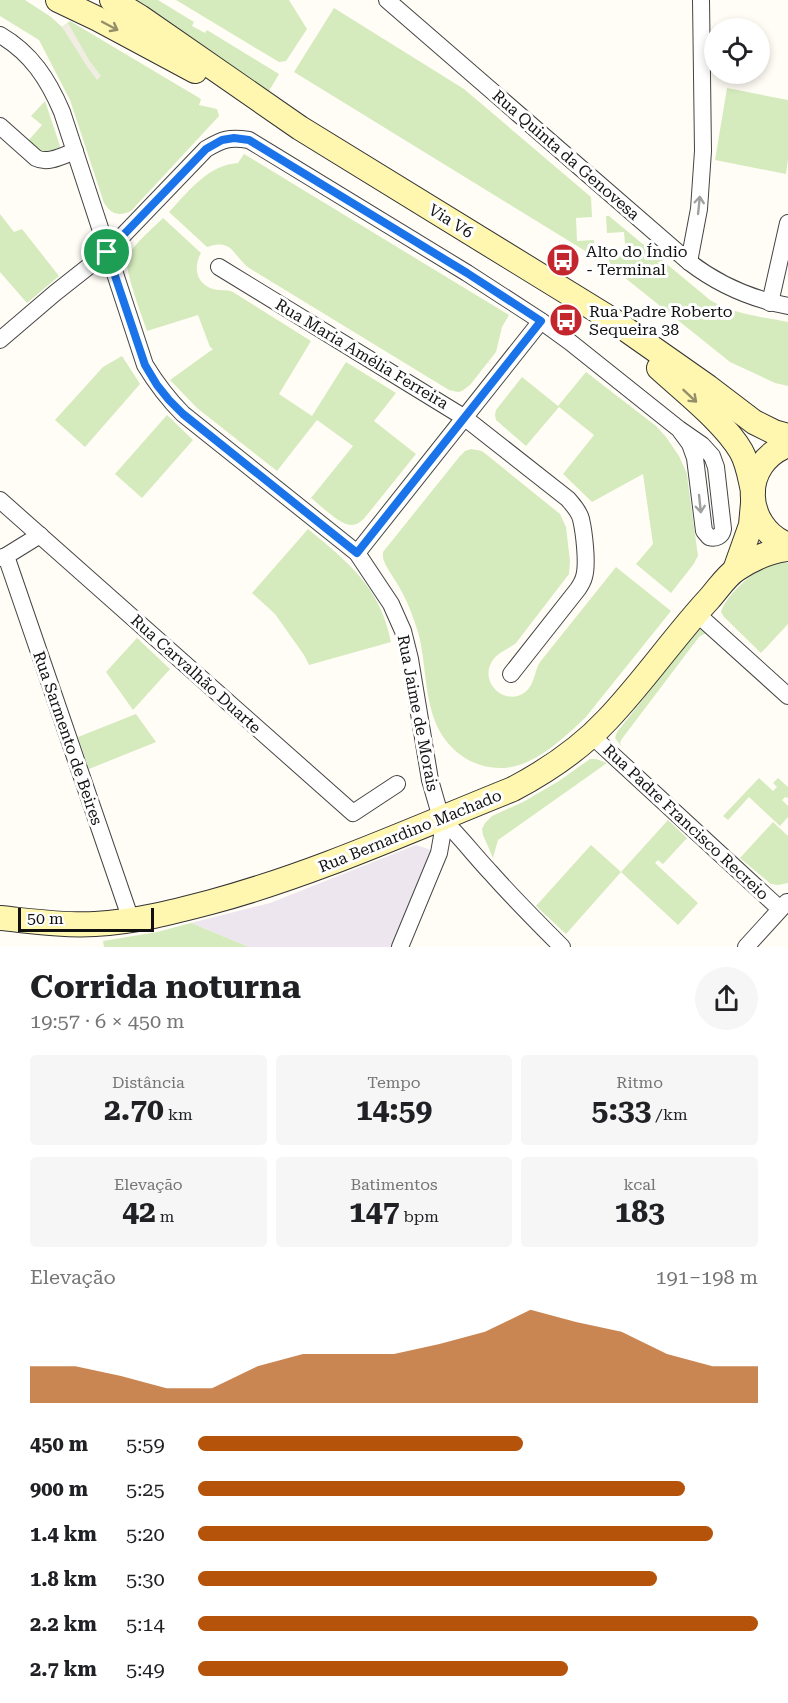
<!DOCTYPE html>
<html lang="pt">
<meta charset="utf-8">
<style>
:root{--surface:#fff;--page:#f6f6f6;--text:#202124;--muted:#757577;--accent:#b45309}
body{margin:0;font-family:"Roboto Serif",serif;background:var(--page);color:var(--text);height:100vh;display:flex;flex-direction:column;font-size:22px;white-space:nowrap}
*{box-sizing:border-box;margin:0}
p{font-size:20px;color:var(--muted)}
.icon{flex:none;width:33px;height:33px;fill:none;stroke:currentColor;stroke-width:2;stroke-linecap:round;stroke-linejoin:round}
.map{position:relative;height:947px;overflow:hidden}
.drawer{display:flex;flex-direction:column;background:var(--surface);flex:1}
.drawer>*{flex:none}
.controls{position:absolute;left:704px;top:18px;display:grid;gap:12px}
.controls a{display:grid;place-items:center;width:66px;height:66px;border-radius:50%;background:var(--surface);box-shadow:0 3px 9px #0003;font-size:30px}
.scale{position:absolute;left:18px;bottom:15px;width:136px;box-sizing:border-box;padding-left:6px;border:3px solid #111;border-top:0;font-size:16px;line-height:21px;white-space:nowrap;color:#111;-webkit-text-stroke:4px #fff;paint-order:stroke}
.pin{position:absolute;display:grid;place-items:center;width:51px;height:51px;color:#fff;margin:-26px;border:3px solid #fff;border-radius:50%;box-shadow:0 2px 6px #0007}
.round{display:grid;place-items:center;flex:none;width:63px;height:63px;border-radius:32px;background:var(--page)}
.head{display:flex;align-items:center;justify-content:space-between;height:102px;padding:0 30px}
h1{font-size:33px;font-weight:700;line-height:45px}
.stats{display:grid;grid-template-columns:repeat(3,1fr);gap:9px;height:102px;padding:6px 30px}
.stats div{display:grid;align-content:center;border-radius:6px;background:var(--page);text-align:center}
.stats b{font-size:30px;font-weight:700}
.stats small{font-size:16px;font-weight:400}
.stats p{font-size:16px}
.chart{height:168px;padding:12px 30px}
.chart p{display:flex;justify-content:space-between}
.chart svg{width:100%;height:108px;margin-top:6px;fill:var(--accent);opacity:.7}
ul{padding:0 30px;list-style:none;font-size:20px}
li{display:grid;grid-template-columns:96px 72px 1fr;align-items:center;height:45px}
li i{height:15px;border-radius:8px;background:var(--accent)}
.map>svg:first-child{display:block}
</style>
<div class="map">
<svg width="788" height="947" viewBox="0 0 788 947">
<rect width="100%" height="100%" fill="#fffdf5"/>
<path fill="#eee6ef" d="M416 845 431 850 391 947H249L191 923 270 903Z"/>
<g fill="#d5ebbd">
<path d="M0 0H25L51 17 62 27 70 21 201 99 199 105 217 109 219 116 131 211C119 217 111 214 104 203L70 100 39 40 0 16Z"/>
<path d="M135 0H158L194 22 192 26 205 33 207 30 279 74 269 91 245 76Z"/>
<path d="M176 0H289L307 29 288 58 286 61 279 62Z"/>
<path d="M334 8 464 89 591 197 592 217 576 218 577 241 594 240 595 257 294 72Z"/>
<path d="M727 88 788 100V159L786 174 715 160Z"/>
<path d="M45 101 60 146 59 148 44 152 28 141 42 125 31 116Z"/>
<path d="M244 154 509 315 502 327 496 352 470 385 462 391 458 392 449 390 249 268C232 255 233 238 207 247L169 212C189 191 208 165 238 163Z"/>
<path d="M0 214 14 232 22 229 59 276 27 303 0 272Z"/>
<path d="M606 216H609L710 300C734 314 761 317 788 322V386L775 383 730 362 609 265V256L626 255 624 232 607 233Z"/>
<path d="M163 218 201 253C193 267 196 284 213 289 220 291 226 289 233 292L311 341 279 394 312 416 346 362 396 393 374 421 416 454 367 515C363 520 358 525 351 525 340 525 320 505 311 498L353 446 317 420 277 471 197 408 170 380 213 349 210 347 198 315 147 331C143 318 122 266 128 256 134 244 153 228 163 218Z"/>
<path d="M122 356 140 384 85 447 55 420 103 367Z"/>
<path d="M586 372 656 426 666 437 679 456 687 474 688 483 698 556 693 565 671 593 636 564 653 544 643 474 592 502 563 474 594 435 559 407 526 446 496 420 495 415 496 410 522 377 558 406Z"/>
<path d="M167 415 193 440 142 498 115 474Z"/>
<path d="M471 449 482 451 560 514 566 527 570 561 569 574 516 643C509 649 498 652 493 660 476 684 511 711 529 688 535 680 535 670 540 662L616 567 671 611 585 718C568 734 549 752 527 762 489 779 449 758 435 721 424 693 426 661 418 632 413 616 407 600 398 585 393 576 386 568 383 558V552L387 547 460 456 465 451Z"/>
<path d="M308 529C349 563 380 587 391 642L309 665 304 655 275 614 252 593Z"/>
<path d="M779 563H788V624L761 653 724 617 721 612C725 597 750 574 765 567 769 565 775 564 779 563Z"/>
<path d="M699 629 703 630 708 634H704L699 637 621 740 620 743 622 747 615 738 617 732Z"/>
<path d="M137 638 170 669 133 710 106 672Z"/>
<path d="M136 714 156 742 89 769 78 737Z"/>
<path d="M590 759H596L607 763 498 840 493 858 483 835 482 829 485 823 492 816 523 802 559 781Z"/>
<path d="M759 778 773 791 777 787 773 783 778 778 788 787V798L785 797 782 800 788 806V817L780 826 749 797 728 820 723 816Z"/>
<path d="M668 820 687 838 663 864 658 860 655 863 698 903 678 925 621 872 566 934 536 906 591 845 621 872Z"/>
<path d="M773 822 788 836V883L778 885 771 884 740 858Z"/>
<path d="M191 923 249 947H104L103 941 157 932Z"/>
</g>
<path fill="#f1ede2" d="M68 23 89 60 101 76 97 80 88 68 62 27Z"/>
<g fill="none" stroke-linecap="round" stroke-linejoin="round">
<defs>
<g id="street">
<path d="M387 0 689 262C719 285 751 299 788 306"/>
<path d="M0 35C31 53 48 79 62 112L145 365C156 383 168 399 183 414L357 553 391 604 403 631 410 659 430 780 441 818 442 836 439 853 400 947"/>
<path d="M0 126 36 158C48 164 62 156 75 151"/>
<path d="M689 262 699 209 703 151 701 0"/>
<path d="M219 267 465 418 568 499C573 505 579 511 581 519 584 532 588 564 584 577 583 581 580 586 578 589L511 674"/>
<path d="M770 303 788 223"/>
<path d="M0 340 55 293 107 252 206 149C223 139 229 137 249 140L467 273 541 321 570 342 679 429 702 445 712 456 716 467 723 529C722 536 716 539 709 537L704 531 695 458 690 444 679 429"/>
<path d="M0 500 353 813 397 784"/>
<path d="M357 553 541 321"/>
<path d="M6 556 131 920"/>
<path d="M0 558 6 556 40 535"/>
<path d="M696 613 788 696"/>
<path d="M591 735 780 909"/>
<path d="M441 818C459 835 474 855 491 873 514 899 538 923 562 947"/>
<path d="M746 947 787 902"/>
</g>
<g id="secondary">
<path d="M58 0 98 19 195 71"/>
<path d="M112 0 140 17 300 128 614 321 708 387 754 422 774 432 788 436"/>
<path d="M659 368C684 391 724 422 741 451 748 463 750 478 753 491"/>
<path d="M788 445C740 463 742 526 788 545"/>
<path d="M735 570 751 525 753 503"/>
<path d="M0 918C31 921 64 926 95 924 135 922 173 912 211 902 315 874 413 829 513 789 549 770 581 748 608 719 644 681 674 637 709 599 718 589 726 576 737 569 752 559 770 551 788 549"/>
</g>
</defs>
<use href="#street" stroke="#444" stroke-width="18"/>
<use href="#secondary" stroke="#333" stroke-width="26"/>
<use href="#street" stroke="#fff" stroke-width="16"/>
<use href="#secondary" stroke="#fff6b0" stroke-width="24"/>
</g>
<defs><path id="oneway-shaft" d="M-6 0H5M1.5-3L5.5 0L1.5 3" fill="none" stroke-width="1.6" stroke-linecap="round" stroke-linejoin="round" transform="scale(1.5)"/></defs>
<g stroke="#948f68">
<use href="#oneway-shaft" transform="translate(110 26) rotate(28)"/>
<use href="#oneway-shaft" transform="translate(690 396) rotate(43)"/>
</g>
<g stroke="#a0a0a0">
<use href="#oneway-shaft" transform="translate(699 205) rotate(-84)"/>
<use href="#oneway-shaft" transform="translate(700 504) rotate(84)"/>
</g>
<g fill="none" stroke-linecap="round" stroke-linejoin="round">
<defs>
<path id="route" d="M234 138 249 140 467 273 541 321 357 553 183 414 169 400 157 385 145 365 107 252 206 149 222 140Z"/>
</defs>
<use href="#route" stroke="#fff" stroke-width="12"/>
<use href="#route" stroke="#1a73e8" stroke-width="8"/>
</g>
<defs>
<symbol id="bus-disc" viewBox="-11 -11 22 22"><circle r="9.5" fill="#c4262e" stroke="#fff"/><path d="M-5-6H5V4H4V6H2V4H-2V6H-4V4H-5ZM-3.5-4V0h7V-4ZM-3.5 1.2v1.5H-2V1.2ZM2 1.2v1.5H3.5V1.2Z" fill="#fff"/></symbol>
</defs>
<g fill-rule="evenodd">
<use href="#bus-disc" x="544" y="241" width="38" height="38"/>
<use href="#bus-disc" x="547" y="301" width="38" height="38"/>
</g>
<g text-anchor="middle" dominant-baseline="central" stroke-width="6" stroke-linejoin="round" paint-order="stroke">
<g font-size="16" fill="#111" stroke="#fff">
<text transform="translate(566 155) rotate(41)">Rua Quinta da Genovesa</text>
<text transform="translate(451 221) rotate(32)">Via V6</text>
<text transform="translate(362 354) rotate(31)">Rua Maria Amélia Ferreira</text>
<text transform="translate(196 674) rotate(42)">Rua Carvalhão Duarte</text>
<text transform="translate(418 713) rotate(79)">Rua Jaime de Morais</text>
<text transform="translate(68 738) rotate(71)">Rua Sarmento de Beires</text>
<text transform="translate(686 822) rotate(43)">Rua Padre Francisco Recreio</text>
<text transform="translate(410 831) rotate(-22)">Rua Bernardino Machado</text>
</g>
<g font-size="16" fill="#111" stroke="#fff" text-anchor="start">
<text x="586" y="251">Alto do Índio<tspan x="586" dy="18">- Terminal</tspan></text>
<text x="589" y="311">Rua Padre Roberto<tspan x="589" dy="18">Sequeira 38</tspan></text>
</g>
</g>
</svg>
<div class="controls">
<a><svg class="icon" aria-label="locate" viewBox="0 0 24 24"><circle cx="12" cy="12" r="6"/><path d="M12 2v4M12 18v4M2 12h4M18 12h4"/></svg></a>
</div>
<div class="scale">50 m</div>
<div class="pin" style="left:107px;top:252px;background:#1e9e55"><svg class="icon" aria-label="arrive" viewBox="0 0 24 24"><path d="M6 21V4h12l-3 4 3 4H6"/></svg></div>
</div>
<section class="drawer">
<div class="head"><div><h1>Corrida noturna</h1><p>19:57 · 6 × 450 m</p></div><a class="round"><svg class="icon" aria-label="share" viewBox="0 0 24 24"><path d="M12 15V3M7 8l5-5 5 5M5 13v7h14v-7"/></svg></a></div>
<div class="stats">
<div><p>Distância</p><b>2.70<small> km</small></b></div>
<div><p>Tempo</p><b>14:59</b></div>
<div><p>Ritmo</p><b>5:33<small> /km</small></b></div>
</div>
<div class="stats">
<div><p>Elevação</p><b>42<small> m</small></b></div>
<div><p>Batimentos</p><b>147<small> bpm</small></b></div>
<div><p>kcal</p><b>183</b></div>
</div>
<div class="chart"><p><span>Elevação</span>191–198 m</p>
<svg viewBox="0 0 160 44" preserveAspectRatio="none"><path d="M0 44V29L10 29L20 33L30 38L40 38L50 29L60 24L70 24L80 24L90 20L100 15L110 6L120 11L130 15L140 24L150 29L160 29V44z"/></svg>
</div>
<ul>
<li><b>450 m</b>5:59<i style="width:58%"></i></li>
<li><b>900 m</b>5:25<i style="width:87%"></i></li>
<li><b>1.4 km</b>5:20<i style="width:92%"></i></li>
<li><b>1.8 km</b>5:30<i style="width:82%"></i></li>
<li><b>2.2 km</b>5:14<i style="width:100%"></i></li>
<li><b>2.7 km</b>5:49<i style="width:66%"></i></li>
</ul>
</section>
